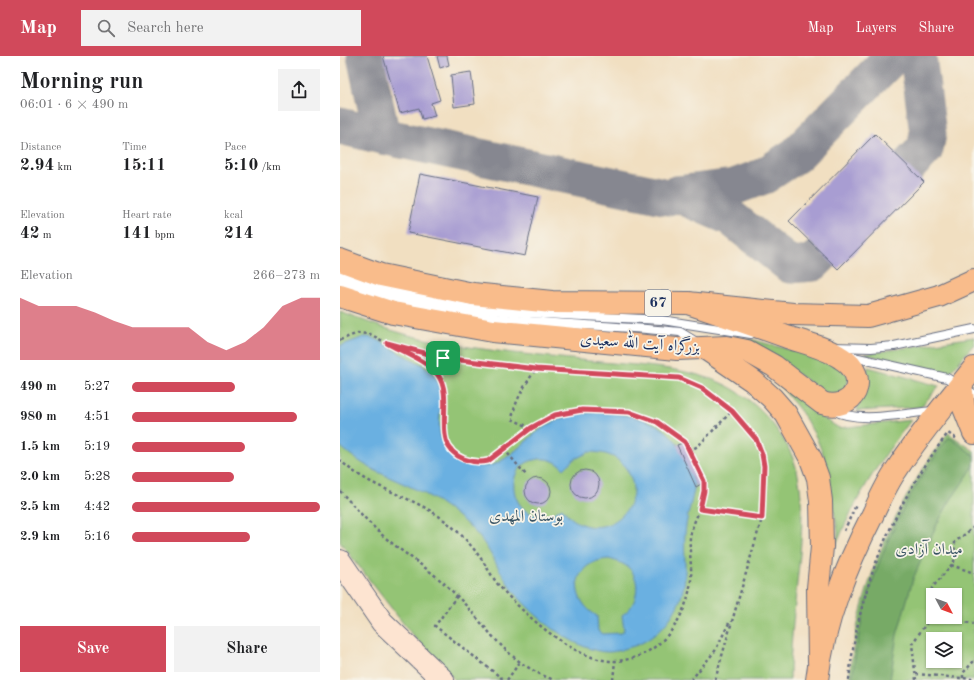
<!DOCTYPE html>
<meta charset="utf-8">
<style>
:root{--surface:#fff;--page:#f2f2f2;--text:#202124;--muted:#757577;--accent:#d1495b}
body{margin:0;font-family:"Old Standard TT",Amiri,serif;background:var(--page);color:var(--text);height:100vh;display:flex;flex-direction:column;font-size:15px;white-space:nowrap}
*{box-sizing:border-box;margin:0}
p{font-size:13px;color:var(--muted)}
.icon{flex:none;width:22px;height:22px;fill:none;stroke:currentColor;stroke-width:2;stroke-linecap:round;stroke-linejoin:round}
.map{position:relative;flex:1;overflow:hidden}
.details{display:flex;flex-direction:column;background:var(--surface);width:340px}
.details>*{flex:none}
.needle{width:26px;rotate:131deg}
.fabs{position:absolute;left:586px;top:532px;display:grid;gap:8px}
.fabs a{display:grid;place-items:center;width:36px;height:36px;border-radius:0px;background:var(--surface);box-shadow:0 1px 3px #0004;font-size:20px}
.pin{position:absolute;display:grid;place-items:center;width:34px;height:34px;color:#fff;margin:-17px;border-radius:8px;box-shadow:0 2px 6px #0006}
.round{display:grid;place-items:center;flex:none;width:42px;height:42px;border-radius:0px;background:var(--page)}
.overview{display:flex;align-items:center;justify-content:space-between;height:68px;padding:0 20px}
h1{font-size:22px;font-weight:700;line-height:30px}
.figures{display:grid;grid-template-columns:repeat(3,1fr);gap:6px;height:68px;padding:4px 20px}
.figures div{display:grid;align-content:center}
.figures b{font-size:17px;font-weight:700}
.figures small{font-size:11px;font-weight:400}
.figures p{font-size:11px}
.chart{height:112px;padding:8px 20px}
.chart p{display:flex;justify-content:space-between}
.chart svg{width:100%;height:72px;margin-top:4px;fill:var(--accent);opacity:.7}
.action{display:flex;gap:8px;margin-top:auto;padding:8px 20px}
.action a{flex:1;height:46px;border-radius:0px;background:var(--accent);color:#fff;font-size:16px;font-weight:700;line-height:46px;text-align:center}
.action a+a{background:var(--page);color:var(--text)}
ul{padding:0 20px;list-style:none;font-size:13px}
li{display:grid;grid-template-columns:64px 48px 1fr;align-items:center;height:30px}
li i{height:10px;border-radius:5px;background:var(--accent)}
header{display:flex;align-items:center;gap:24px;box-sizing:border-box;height:56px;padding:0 20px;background:var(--accent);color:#fff}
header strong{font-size:19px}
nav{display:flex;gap:22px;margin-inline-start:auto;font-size:14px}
.search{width:280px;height:36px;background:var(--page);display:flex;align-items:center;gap:10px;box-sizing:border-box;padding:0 14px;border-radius:0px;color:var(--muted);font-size:15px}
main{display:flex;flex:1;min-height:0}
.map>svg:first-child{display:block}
</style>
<header>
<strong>Map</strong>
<div class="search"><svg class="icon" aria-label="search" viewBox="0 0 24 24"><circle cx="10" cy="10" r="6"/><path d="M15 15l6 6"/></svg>Search here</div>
<nav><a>Map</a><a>Layers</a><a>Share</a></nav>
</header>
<main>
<section class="details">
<div class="overview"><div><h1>Morning run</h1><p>06:01 · 6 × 490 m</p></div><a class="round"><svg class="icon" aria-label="share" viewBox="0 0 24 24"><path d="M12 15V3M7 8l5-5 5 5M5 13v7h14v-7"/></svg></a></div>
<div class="figures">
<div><p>Distance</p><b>2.94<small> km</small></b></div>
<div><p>Time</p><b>15:11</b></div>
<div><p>Pace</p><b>5:10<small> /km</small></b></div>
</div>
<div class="figures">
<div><p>Elevation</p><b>42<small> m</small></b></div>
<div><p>Heart rate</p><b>141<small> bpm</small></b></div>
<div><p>kcal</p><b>214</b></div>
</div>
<div class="chart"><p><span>Elevation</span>266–273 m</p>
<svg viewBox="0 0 160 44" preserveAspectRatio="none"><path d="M0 44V6L10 11L20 11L30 11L40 15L50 20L60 24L70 24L80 24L90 24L100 33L110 38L120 33L130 24L140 11L150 6L160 6V44z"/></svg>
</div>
<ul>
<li><b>490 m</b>5:27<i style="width:55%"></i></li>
<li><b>980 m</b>4:51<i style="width:88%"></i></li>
<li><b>1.5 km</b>5:19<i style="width:60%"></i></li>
<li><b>2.0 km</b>5:28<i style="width:54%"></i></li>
<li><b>2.5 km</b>4:42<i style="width:100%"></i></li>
<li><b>2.9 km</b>5:16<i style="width:63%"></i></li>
</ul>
<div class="action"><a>Save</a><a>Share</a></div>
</section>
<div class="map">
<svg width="634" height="624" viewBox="0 0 634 624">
<rect width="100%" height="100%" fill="#f7f3e8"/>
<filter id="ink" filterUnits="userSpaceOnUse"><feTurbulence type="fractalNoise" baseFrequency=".025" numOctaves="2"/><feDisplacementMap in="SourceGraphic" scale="8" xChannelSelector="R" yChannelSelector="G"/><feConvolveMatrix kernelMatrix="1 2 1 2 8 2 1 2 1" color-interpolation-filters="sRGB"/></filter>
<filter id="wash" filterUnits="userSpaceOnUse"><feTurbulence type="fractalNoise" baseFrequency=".012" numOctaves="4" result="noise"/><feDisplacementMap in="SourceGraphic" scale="16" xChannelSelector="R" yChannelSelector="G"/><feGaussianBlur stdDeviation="0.9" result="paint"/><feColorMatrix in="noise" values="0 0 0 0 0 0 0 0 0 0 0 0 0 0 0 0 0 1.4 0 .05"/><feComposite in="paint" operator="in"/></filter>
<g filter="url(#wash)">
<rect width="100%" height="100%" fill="#f1dfc1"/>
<g fill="#94c474" stroke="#587a69" fill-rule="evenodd">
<path d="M0 256C23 264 45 273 68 279 124 293 183 298 240 304 284 309 338 309 379 326 415 341 450 380 458 419 465 454 461 491 457 527 454 559 450 591 450 624H115L73 580 0 486Z"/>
<path d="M634 281V288L608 319 525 298Z"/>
<path d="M410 283 494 306 510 320 503 338 490 340 406 284Z"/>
<path d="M528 311 599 330 581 351 517 355Z"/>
<path d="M435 323 470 347 483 362 499 372 571 364C541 403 514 443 496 490L498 476 483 398 476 381 462 357Z"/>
<path d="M608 377 634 395V624H509C518 532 553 450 608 377ZM593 539H615V561H593ZM593 583H615V605H593Z"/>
</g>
<path fill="#7a6" stroke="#496c62" d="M609 381 634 399V410L610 445 596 470 573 523 557 579 550 624H512C521 535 554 452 609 381Z"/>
<path fill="#6bb0e1" stroke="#4370a0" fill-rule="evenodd" d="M24 281C36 280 49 291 59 297 71 303 87 309 95 320 111 343 87 373 110 397 118 405 131 410 143 410 162 412 184 385 200 374 210 367 221 362 233 359 259 353 308 358 328 377 342 389 347 411 354 427V434C351 448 346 464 345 478 343 498 348 518 342 538 336 560 316 583 294 590 286 592 277 596 268 596 236 596 190 558 172 533 158 515 150 491 134 475 117 458 97 443 75 433 44 418 27 414 0 390V290ZM249 396C263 396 276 399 285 411 315 452 254 497 222 452 177 484 152 408 199 403 209 402 218 406 224 413L233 404ZM269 503C276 505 283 507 289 512 302 525 298 550 282 559L284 574 282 577 262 578 258 575 257 560C227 542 232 505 269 503Z"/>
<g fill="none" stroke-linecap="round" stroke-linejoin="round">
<g stroke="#868790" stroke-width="37">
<path d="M25 0 42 80 328 141 337 138 394 131 424 120 456 99 553 0"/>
<path d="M0 70 42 80"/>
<path d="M337 138 390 161 450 209 473 207 585 93 588 78 578 0"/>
</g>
</g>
<g id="blocks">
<g fill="#a89dd2">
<path d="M43 0H87L100 44 91 47 95 60 82 63 79 52 60 57Z"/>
<path d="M97 0H107L109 9 100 12Z"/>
<path d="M131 16 135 48 114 51 111 19Z"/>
<path d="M535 78 584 126 498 213 449 165Z"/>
<path d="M80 118 198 141 185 200 68 177Z"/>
<path d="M345 386 363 427 356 431 337 389Z"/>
<circle cx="245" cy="428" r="14"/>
<circle cx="198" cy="435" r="13"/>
</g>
</g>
</g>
<g filter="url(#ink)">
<use href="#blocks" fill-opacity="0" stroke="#666d81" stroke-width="1"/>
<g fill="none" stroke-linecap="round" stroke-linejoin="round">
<defs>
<g id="lane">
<path d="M0 218 54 236 129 252 183 257 322 264 411 278"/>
<path d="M0 225C46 242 92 253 141 260 206 269 274 269 340 276L358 287"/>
<path d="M493 291 531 292 554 290 634 273"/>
<path d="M509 300 607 322 634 338"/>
<path d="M493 354C519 369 567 356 596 355"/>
</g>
<path id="secondary" d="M0 505 42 566 103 624"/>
<g id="highway">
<path d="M0 204 41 219 133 238 212 246 348 247 453 258 528 260 599 240 634 224"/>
<path d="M0 240 53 257 153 275 337 293 387 291 407 295 434 310 482 347C514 357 532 321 501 302 485 291 465 287 447 281 414 269 381 258 348 247"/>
<path d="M366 293 413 325 432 342 446 358 471 403 478 422 481 445 482 491 478 532 479 605"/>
<path d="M621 329 624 352 634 377"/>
<path d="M477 624C484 565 506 511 533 458 540 443 547 427 557 413 580 377 608 345 634 312"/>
</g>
</defs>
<use href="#lane" stroke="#666d81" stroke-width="10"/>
<use href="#secondary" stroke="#666d81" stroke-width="24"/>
<use href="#highway" stroke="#666d81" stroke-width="24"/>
<g stroke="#666d81" stroke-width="2.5" stroke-dasharray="3 3" stroke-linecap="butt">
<path d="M0 284 18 277 30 278 92 312C98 319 104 327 105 337 108 360 94 391 124 403 132 406 140 407 148 405 155 402 159 397 165 392 181 380 197 365 217 359 257 346 313 355 343 384 349 390 352 400 355 407 358 412 363 419 364 425 369 445 352 463 350 482 349 496 352 510 351 524 347 564 318 604 274 605 236 606 185 559 161 532 152 522 147 510 139 500 130 487 117 474 104 464 72 439 29 433 0 404"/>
<path d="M51 288 103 302 196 313 339 322 362 332 392 355 416 383 422 398 424 410 422 462 375 624"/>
<path d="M191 372 172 363C175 344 185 329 196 313"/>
<path d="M164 393 186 419"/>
<path d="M349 395 358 390 392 355"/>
<path d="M0 435C13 449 26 464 40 477 63 498 91 513 113 536 149 571 163 605 214 624"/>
<path d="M360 453 422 462"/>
<path d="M504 475 516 449"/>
<path d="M611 509 634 517"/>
<path d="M117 540 95 570 164 624"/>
<path d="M603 561 634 568"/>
<path d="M576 618 633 623"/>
<path d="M623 622V617L634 605"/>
<path d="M167 624 180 606"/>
<path d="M273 624 275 605"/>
<path d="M351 624 375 595 389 567"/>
<path d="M509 624C518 532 553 450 608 377L617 383"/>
<path d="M576 624 572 588 592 559V532L614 506 615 486 634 471"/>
</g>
<use href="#lane" stroke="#fff" stroke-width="8"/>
<use href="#secondary" stroke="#fde4d1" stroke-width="22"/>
<use href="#highway" stroke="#f9bc8b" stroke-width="22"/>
</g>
</g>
<g fill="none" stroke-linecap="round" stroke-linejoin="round" filter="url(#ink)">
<defs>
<path id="route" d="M47 287 103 302 196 313 339 322 362 332 392 355 416 383 422 398 424 410 422 462 360 453 364 435V425L345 386 317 366 289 356 242 354 215 359 191 372 148 405C140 407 132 406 124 403 88 389 116 345 98 319 89 306 61 295 47 287Z"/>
</defs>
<use href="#route" stroke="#fff" stroke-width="8"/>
<use href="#route" stroke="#d1495b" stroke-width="5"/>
</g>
<g text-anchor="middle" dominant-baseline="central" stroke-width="3.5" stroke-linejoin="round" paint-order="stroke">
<rect fill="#f7f3e8" stroke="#5d6a87" stroke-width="1" x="305" y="234" width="26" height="26" rx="3"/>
<g font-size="15" font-weight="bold" fill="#1b2f5e">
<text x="318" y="247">67</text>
</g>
<g font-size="16" fill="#1b2f5e" stroke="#f7f3e8">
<text transform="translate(300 288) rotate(4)">بزرگراه آیت الله سعیدی</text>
</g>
<g font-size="16" fill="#395464" stroke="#f7f3e8">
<text x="186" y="461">بوستان المهدی</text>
<text x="589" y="494">میدان آزادی</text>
</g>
</g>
</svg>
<div class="fabs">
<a><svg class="needle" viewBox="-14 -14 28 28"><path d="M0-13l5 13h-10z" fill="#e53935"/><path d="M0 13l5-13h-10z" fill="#757577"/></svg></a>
<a><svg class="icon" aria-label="layers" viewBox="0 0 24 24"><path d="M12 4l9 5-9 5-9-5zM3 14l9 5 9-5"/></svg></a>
</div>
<div class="pin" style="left:103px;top:302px;background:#1e9e55"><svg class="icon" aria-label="arrive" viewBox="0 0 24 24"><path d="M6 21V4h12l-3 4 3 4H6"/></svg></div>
</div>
</main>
